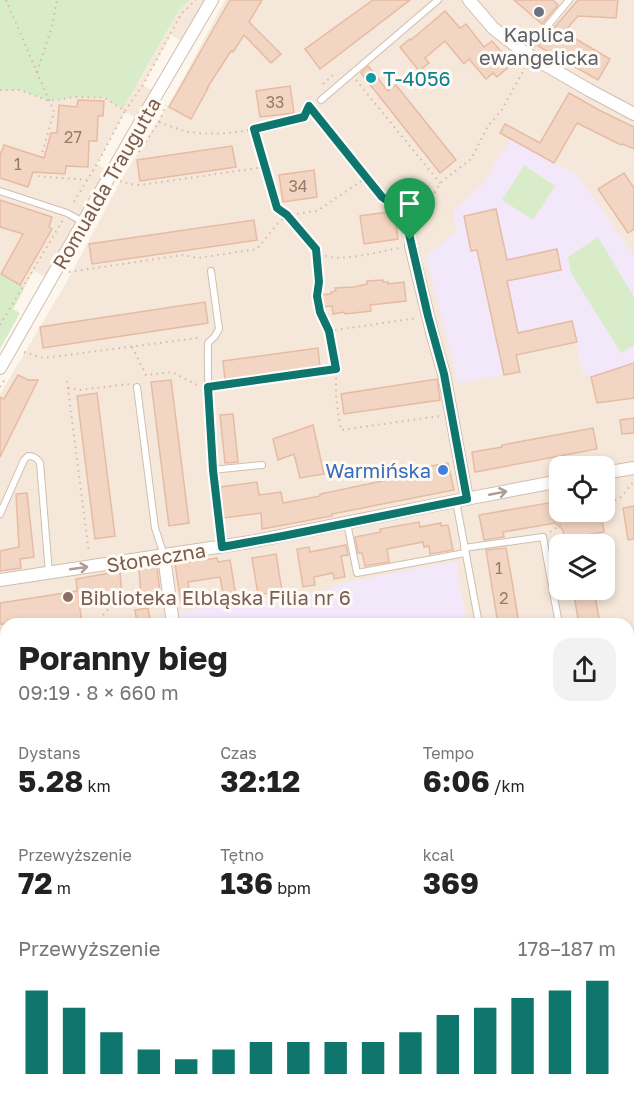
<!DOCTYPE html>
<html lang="pl">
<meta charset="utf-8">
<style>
:root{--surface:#fff;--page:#f2f2f2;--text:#222;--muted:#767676;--accent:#0f766e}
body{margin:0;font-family:"Golos Text",sans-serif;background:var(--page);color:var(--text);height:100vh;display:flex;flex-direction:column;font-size:22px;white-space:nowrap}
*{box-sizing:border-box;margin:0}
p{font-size:20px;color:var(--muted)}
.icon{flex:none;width:33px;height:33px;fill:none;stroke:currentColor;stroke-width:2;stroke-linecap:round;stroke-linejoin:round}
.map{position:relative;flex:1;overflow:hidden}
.panel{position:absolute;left:0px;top:618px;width:634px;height:488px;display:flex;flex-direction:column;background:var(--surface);border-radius:18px 18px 0 0;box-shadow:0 3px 9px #0003}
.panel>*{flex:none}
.fabs{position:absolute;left:549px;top:456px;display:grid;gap:12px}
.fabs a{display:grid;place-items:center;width:66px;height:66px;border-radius:12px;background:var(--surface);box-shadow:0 3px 9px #0003;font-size:30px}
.pin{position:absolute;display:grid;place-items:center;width:51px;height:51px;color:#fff;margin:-62px -26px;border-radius:50% 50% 50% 0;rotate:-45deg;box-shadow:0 0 6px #0007}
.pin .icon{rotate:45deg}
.round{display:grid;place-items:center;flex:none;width:63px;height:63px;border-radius:18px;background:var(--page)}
.summary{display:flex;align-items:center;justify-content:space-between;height:102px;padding:0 18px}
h1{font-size:33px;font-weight:700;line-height:45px}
.metrics{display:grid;grid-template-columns:repeat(3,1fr);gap:9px;height:102px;padding:6px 18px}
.metrics div{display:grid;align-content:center}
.metrics b{font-size:30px;font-weight:700}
.metrics small{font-size:16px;font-weight:400}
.metrics p{font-size:16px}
.chart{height:168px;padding:12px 18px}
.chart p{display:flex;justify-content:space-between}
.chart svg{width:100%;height:108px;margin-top:6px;stroke:var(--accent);stroke-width:6}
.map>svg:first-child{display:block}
</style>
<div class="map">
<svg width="634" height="1105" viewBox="0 0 634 1105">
<rect width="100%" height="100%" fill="#fdf6ec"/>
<g fill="#f5e8da" fill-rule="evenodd">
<path d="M190 0H206L181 41 171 35 143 85 154 91 138 119 125 112 97 164 108 170 45 277 34 271 25 287 0 274V90H20L49 101 75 97 105 98 138 84 179 10Z"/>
<path d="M225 0H634V1004H628V624H6V941L0 940V394L65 285 125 173 175 94ZM560 466H604V512H560ZM560 544H604V590H560Z"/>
<path d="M0 974 6 975V1100H628L629 1049H634V1105H0Z"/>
</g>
<g fill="#f3e8fa">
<path d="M511 139 554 163 577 174 634 256V363L591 377 582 372 576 342 516 355 520 372 458 383 426 256 457 231 453 211 482 185Z"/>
<path d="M456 561 467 624H179L177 612 334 589V585Z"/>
<path d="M6 742V930H0V743Z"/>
</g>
<g fill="#d8ecc9">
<path d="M0 0H190L179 10 123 109 105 98 75 97 49 101 20 90H0Z"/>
<path d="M524 165 555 186 533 220 502 200Z"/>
<path d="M598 237 634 297V345L621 353 571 273 568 257Z"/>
<path d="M0 274 25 287 13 309 20 313 0 349Z"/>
<path d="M338 1100H457L456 1105H337Z"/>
</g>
<g fill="#f3d5c3" stroke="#e6bba3" stroke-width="1.5">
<path d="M230 0H262L249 22 281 54 271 63 244 35 233 52 231 51 207 88H208L191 119 169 107Z"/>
<path d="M373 0H410L320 69 305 49Z"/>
<path d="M514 0H553L558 5 542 24Z"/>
<path d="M578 0H618L616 18 578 16 564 32 610 59 598 80 538 46Z"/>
<path d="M445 11 460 28 466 24 484 47 492 41 512 64 497 77 493 73 486 79 469 59 464 64 445 41 425 58 429 63 419 71 400 47 410 39 411 40Z"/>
<path d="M368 66 388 91 396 85 456 160 440 173 361 73Z"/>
<path d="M290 86 294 113 260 117 256 91Z"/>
<path d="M569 93 599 110 634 127V149L623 144 621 145 577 123 554 163 500 133 505 124 540 143Z"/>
<path d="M78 100 104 101 103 116H98L97 141H89L88 167 66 166 65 174 33 172 28 187 0 178V155L4 145 44 158 51 133H57L59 105 77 107Z"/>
<path d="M232 146 236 167 140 181 137 160Z"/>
<path d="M314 170 317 197 283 202 279 175Z"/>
<path d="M624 173 634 188V229L628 233 598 189Z"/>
<path d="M0 200 52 217 49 227 52 229 20 285 1 274 23 234 0 227Z"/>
<path d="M496 209 507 260 557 249 561 270 507 281 518 333 572 321 577 342 516 355 520 372 504 375 477 250 471 251 464 216Z"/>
<path d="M394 211 398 239 364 244 360 216Z"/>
<path d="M254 220 257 240 92 264 89 244Z"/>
<path d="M383 280V282H388V284L404 282 406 301 370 305 371 311 345 314 344 312 333 314 332 306 322 307 320 295 331 294V292L336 291 335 288 354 287 367 284V281Z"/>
<path d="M205 302 208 323 43 348 40 327Z"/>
<path d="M318 348 320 367 225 380 223 361Z"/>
<path d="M634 363V398L597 403 591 377Z"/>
<path d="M18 375 28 380H38L0 457V397L4 399Z"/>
<path d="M437 379 440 400 344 414 341 394Z"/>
<path d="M171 380 189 523 169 526 151 382Z"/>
<path d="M97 393 115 536 95 539 77 396Z"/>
<path d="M233 414 238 462 225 463 220 415Z"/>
<path d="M634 418V433L622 434 620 420Z"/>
<path d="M313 425 324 474 300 478 294 454 278 460 273 439Z"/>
<path d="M593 428 597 449 475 472 472 452 502 447V445Z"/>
<path d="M448 463 454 490 332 514V516L262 529 261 513 224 518 220 487 257 482 259 495 281 492 283 503 320 496V494L425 472 431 466Z"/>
<path d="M27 493 34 557 20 559 21 568 0 571V551L19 547 16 494Z"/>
<path d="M554 502 557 521 582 517 581 514 594 512 595 515 601 514 604 532 585 535 587 544H565L563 530 555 523 503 532 504 537 484 540 479 515Z"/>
<path d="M634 506V539L628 540 623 508Z"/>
<path d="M419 522 420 527 441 523V526L448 525 453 550 430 554 429 546 424 547 423 542 387 549 389 562 365 566 362 553H358L355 537 381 532 380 529Z"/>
<path d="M346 545 348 555 341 556 345 577 334 579 333 573 314 577 315 585 303 587 297 549 309 547 310 552Z"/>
<path d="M506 548 512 581 519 624H498L486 550Z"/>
<path d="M276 554 282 591 258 595 252 558Z"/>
<path d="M217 558 218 562 230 560 236 596 224 598 220 577 188 582 191 602 181 603 175 564Z"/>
<path d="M157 567 160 592 141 595 139 570Z"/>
<path d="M116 572V573H120L122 594 79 601 82 624H0V603L77 591 76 579Z"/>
<path d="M573 590H594L600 624H579Z"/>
<path d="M148 608 151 624H137L135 610Z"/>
</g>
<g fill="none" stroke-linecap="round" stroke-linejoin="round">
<defs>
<g id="service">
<path d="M525 53 569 0"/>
<path d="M321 100 438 0"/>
<path d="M0 191 67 213 83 222"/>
<path d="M211 271 219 329 215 336 208 343C207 411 213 479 222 546"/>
<path d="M137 387 155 528 164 555"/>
<path d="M212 470 262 465"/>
<path d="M456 501 479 624"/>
<path d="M0 514 24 460 28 456C34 456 37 458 40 463L49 573"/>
<path d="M347 523 357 573 465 553"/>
<path d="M464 548 543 537 559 624"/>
<path d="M0 712 6 711"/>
<path d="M628 903 634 902"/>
<path d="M522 1105V1100"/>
</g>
<g id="minor">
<path d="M469 0 493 28 525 53 589 90 634 114"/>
<path d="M411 246 433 336 444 374 467 499"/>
<path d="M0 368 141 121 212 0"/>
<path d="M604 473 634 468"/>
<path d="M164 556 173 624"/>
<path d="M0 580 250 542 455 501 560 481"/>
</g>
<g id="tertiary">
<path d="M0 949 6 950"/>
<path d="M0 967H6"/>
<path d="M628 1012 634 1013"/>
<path d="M628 1036 634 1037"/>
</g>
</defs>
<use href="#service" stroke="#d1beb0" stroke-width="8"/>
<use href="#minor" stroke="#d1beb0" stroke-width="14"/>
<use href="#tertiary" stroke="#d1beb0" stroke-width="19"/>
<g stroke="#d9b8a5" stroke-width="2" stroke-dasharray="1.5 4.5" stroke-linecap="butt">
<path d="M6 0 54 112 41 157"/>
<path d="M37 72 52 26 57 0"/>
<path d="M356 80 440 183"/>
<path d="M323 84 334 74"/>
<path d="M0 90H20L49 101 75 97 105 98 125 111 97 164 72 205"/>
<path d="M309 106 382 197 404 212"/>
<path d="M125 111 143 85 181 14 196 0"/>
<path d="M159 122C170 126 181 131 191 132 229 138 268 126 304 117L312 102"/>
<path d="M254 130 277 209C290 217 296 227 307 239 312 245 317 251 324 255 339 263 382 251 399 248"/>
<path d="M139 152 159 122 166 105"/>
<path d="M36 172V176L87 180"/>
<path d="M120 181 129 184 140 185 265 167"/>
<path d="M402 205 408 234"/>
<path d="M412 235 440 183 471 159 488 126 501 111 525 68"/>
<path d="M316 249 319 282 317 296 320 312 329 331 336 369V398L341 430 440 416"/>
<path d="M69 272 182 255 198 258 257 249 279 222 287 215 317 211 366 178"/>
<path d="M0 325 63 220"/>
<path d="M329 331 417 318"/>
<path d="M132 347 146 375 172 372 199 386"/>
<path d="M24 352 43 358 198 338"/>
<path d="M67 381 89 553"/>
<path d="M217 386 336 369"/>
<path d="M0 387 5 379"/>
<path d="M68 388 79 390 130 384"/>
<path d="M604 494 609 493 615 483"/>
<path d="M553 496 560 503"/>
<path d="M604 506 621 497 634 481"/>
<path d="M550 532 560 525 563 514 573 512"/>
<path d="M95 624 118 598 141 594 149 599 156 598"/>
<path d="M0 638 6 640"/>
<path d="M0 681 3 700 6 699"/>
<path d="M0 740 6 739"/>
<path d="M0 811 6 813"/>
<path d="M0 839 6 836"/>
<path d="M628 992 634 993"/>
<path d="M0 1076 6 1082"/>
<path d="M0 1093 6 1081"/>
<path d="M27 1100 29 1102"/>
<path d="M282 1100 281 1104 288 1105"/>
<path d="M625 1100 634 1101"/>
<path d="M33 1105 34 1103"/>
<path d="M92 1105 93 1100"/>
<path d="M134 1105 154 1100"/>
<path d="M185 1105 186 1100"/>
<path d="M332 1105 333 1100"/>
<path d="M462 1105 463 1100"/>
</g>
<use href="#service" stroke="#fff" stroke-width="6"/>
<use href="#minor" stroke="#fff" stroke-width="12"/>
<use href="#tertiary" stroke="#fff" stroke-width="16"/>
</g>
<defs><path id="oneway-shaft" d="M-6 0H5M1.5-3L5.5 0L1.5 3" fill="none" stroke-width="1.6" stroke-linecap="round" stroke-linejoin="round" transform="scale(1.5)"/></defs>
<g stroke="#af9d94">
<use href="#oneway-shaft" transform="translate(498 493) rotate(-11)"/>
<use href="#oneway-shaft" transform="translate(79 568) rotate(-8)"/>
</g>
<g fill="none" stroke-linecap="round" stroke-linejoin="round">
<defs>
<path id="route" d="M309 106 382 197 404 212 428 316 444 374 467 499 283 536 222 547 213 470 208 387 336 369 329 331 320 312 317 296 319 282 316 249 287 215 277 208 254 129 304 117Z"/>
</defs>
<use href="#route" stroke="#fff" stroke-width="12"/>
<use href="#route" stroke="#0f766e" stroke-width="8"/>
</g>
<circle fill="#6b7280" stroke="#fffaf3" stroke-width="2" cx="539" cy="12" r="6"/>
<circle fill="#0f9aa8" stroke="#fffaf3" stroke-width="2" cx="371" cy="78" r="6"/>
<circle fill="#3f7fe0" stroke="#fffaf3" stroke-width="2" cx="443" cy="470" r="6"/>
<circle fill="#8d6e63" stroke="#fffaf3" stroke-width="2" cx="68" cy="597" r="6"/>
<g text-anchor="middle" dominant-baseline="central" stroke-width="6" stroke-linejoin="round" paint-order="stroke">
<g font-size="16" fill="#987a6a">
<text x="275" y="102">33</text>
<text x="73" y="137">27</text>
<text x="18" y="164">1</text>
<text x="298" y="186">34</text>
<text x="499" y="568">1</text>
<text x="504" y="598">2</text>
</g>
<g font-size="20" fill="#5b616d" stroke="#fffaf3">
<text x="539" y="34">Kaplica<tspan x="539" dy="23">ewangelicka</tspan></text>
</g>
<g font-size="20" fill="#0d838f" stroke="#fffaf3" text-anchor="start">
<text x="383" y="78">T-4056</text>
</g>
<g font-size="20" fill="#7a5c4d" stroke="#fffaf3">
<text transform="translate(106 183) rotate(-60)">Romualda Traugutta</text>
<text transform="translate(156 557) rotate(-9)">Słoneczna</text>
</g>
<g font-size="20" fill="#366cbe" stroke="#fffaf3" text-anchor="end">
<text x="431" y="470">Warmińska</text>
</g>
<g font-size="20" fill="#785e54" stroke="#fffaf3" text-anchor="start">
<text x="80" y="597">Biblioteka Elbląska Filia nr 6</text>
</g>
</g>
</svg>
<div class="fabs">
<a><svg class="icon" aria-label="locate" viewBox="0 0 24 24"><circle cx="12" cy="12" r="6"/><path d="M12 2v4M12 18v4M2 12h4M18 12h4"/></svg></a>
<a><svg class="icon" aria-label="layers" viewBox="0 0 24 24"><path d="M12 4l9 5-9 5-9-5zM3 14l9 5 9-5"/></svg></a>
</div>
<div class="pin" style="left:410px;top:240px;background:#1e9e55"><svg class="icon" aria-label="arrive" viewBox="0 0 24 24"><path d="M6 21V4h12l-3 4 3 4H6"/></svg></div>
<section class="panel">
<div class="summary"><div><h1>Poranny bieg</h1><p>09:19 · 8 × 660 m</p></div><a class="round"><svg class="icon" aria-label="share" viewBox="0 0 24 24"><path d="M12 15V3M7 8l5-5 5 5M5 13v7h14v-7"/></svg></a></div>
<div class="metrics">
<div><p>Dystans</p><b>5.28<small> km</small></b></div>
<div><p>Czas</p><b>32:12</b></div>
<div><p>Tempo</p><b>6:06<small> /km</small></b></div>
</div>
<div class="metrics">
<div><p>Przewyższenie</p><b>72<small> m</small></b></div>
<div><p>Tętno</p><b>136<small> bpm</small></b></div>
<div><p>kcal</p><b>369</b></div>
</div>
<div class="chart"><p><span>Przewyższenie</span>178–187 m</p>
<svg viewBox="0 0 160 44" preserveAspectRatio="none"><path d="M5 44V10M15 44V17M25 44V27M35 44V34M45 44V38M55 44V34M65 44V31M75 44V31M85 44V31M95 44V31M105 44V27M115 44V20M125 44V17M135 44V13M145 44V10M155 44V6"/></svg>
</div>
</section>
</div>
